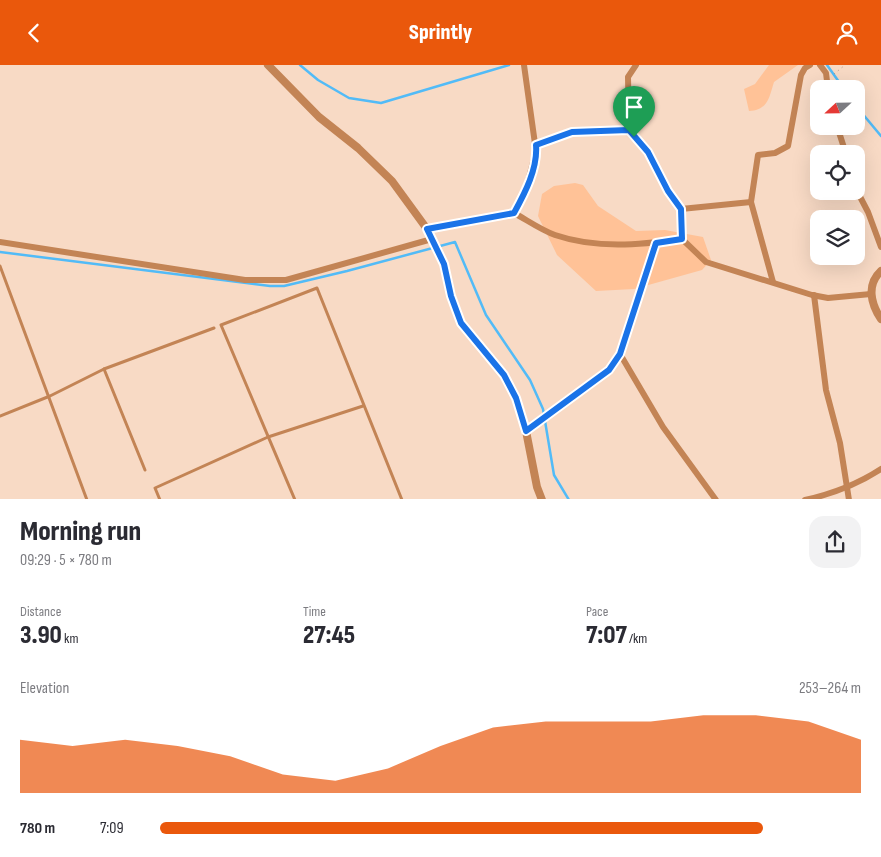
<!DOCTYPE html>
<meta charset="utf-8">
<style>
:root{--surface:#fff;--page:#f2f2f3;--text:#2b2b33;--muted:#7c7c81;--accent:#ea580c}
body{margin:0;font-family:"Sofia Sans Condensed",sans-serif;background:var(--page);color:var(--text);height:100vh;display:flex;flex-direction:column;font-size:19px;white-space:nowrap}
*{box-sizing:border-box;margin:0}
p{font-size:16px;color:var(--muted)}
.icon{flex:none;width:28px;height:28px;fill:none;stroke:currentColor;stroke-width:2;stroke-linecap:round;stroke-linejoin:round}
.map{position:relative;height:434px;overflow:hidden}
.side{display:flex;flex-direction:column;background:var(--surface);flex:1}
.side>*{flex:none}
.needle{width:32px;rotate:248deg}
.fabs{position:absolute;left:810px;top:15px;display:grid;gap:10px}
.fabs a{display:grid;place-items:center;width:55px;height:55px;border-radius:10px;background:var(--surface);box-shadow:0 5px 20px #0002;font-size:25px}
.pin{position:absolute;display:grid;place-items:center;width:42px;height:42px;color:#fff;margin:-51px -21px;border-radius:50% 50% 50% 0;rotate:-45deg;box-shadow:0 0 5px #0007}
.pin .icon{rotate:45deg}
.round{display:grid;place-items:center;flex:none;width:52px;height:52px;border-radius:15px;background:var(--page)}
.overview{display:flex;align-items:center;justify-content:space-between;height:85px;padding:0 20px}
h1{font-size:28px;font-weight:800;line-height:38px}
.metrics{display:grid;grid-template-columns:repeat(3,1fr);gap:8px;height:85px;padding:5px 20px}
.metrics div{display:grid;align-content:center}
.metrics b{font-size:25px;font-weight:800}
.metrics small{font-size:14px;font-weight:400}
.metrics p{font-size:14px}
.chart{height:140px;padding:10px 20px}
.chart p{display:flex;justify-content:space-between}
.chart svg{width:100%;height:90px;margin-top:5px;fill:var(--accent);opacity:.7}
ul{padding:0 20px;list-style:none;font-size:16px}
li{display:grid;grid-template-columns:80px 60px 1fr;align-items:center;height:38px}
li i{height:12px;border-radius:6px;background:var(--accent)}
header{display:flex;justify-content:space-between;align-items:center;height:65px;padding:0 20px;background:var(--accent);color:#fff;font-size:22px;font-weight:800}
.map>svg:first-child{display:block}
</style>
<header><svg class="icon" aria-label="back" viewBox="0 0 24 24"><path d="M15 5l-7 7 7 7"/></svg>Sprintly<svg class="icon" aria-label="person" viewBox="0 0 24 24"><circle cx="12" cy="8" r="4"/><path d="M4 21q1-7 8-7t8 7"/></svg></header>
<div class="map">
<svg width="881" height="435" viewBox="0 0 881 435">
<rect width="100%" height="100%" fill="#f8dac5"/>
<g fill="#ffc297">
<path d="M769 0H798L774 17C769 33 768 45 749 46L744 24 755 19Z"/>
<path d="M575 118 583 120 598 141 636 166 665 165 703 172 711 195 702 205 634 224 596 226 557 190 538 151 542 129 554 121Z"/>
</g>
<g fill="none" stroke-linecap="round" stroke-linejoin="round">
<g stroke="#52bbf7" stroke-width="2.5">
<path d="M300 0 318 15 349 33 381 38 509 0"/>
<path d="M827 0 844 24"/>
<path d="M856 41 881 71"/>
<path d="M0 187 270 221H284L347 206 455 177 486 250 530 315 543 344 554 410 569 435"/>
</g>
<path stroke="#a9907e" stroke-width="1" stroke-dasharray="1 4" stroke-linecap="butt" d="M834 9 845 0"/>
<g stroke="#c38455" stroke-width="3">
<path d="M0 201 87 435"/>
<path d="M104 304 145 405"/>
<path d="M0 351 50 331 104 304 214 263"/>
<path d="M160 435 155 423 268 372 363 341"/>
<path d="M295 435 221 260 317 223 402 435"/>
</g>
<g stroke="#c38455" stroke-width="6">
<path d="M636 0 628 12 629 65 648 87 668 127 681 144 682 174"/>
<path d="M820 0 826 8 828 24"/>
<path d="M837 61 846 89"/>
<path d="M536 80 572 67 629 65"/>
<path d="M856 124 868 147 881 182"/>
<path d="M681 144 751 137"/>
<path d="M514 148 525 127 536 86 524 0"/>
<path d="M427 164 514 148C527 155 541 165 555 170 596 184 640 180 682 174L706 197 812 230 828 233 871 229"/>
<path d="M0 177 245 215H286L432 174"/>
<path d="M773 217 751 137 758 90 775 88 788 81 801 10 805 3 810 0"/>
<path d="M814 230 826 325 840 378 849 435"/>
<path d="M620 289 663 362 716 435"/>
<path d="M526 366 609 305 620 289 656 178"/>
<path d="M805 435C832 429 858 419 881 404"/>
</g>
<g stroke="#c38455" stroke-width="8">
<path d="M268 0 319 52 358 83 392 116 427 164 444 199 451 231 461 258 504 310 516 333 526 366 537 422 542 435"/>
<path d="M881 206C866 220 871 239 881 254"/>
</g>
</g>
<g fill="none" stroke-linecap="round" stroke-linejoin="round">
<defs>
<path id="route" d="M629 65 648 87 668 126 681 144 682 174 656 178 620 289 609 305 526 366 516 333 504 310 461 258 451 231 444 199 427 164 514 148C525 128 538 103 536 80L572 67Z"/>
</defs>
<use href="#route" stroke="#fff" stroke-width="10"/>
<use href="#route" stroke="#1a73e8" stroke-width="6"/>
</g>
</svg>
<div class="fabs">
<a><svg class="needle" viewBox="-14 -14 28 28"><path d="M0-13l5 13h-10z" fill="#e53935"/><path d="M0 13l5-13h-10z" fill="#7c7c81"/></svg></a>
<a><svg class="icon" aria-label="locate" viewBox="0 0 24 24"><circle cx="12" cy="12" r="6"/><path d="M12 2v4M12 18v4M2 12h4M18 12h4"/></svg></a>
<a><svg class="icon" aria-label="layers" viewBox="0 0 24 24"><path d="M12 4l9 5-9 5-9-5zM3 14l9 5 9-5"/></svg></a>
</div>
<div class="pin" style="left:634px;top:72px;background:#1e9e55"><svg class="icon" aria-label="arrive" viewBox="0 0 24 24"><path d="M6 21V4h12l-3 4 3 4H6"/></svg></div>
</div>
<section class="side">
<div class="overview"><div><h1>Morning run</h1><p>09:29 · 5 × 780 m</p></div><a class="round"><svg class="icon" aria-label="share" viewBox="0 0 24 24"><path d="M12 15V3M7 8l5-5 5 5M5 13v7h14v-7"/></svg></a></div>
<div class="metrics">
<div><p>Distance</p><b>3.90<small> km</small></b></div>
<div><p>Time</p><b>27:45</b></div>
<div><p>Pace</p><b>7:07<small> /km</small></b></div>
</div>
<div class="chart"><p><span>Elevation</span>253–264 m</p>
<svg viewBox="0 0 160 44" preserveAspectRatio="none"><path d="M0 44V18L10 21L20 18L30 21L40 26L50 35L60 38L70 32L80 21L90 12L100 9L110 9L120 9L130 6L140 6L150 9L160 18V44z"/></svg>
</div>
<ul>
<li><b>780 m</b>7:09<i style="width:86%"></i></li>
</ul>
</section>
